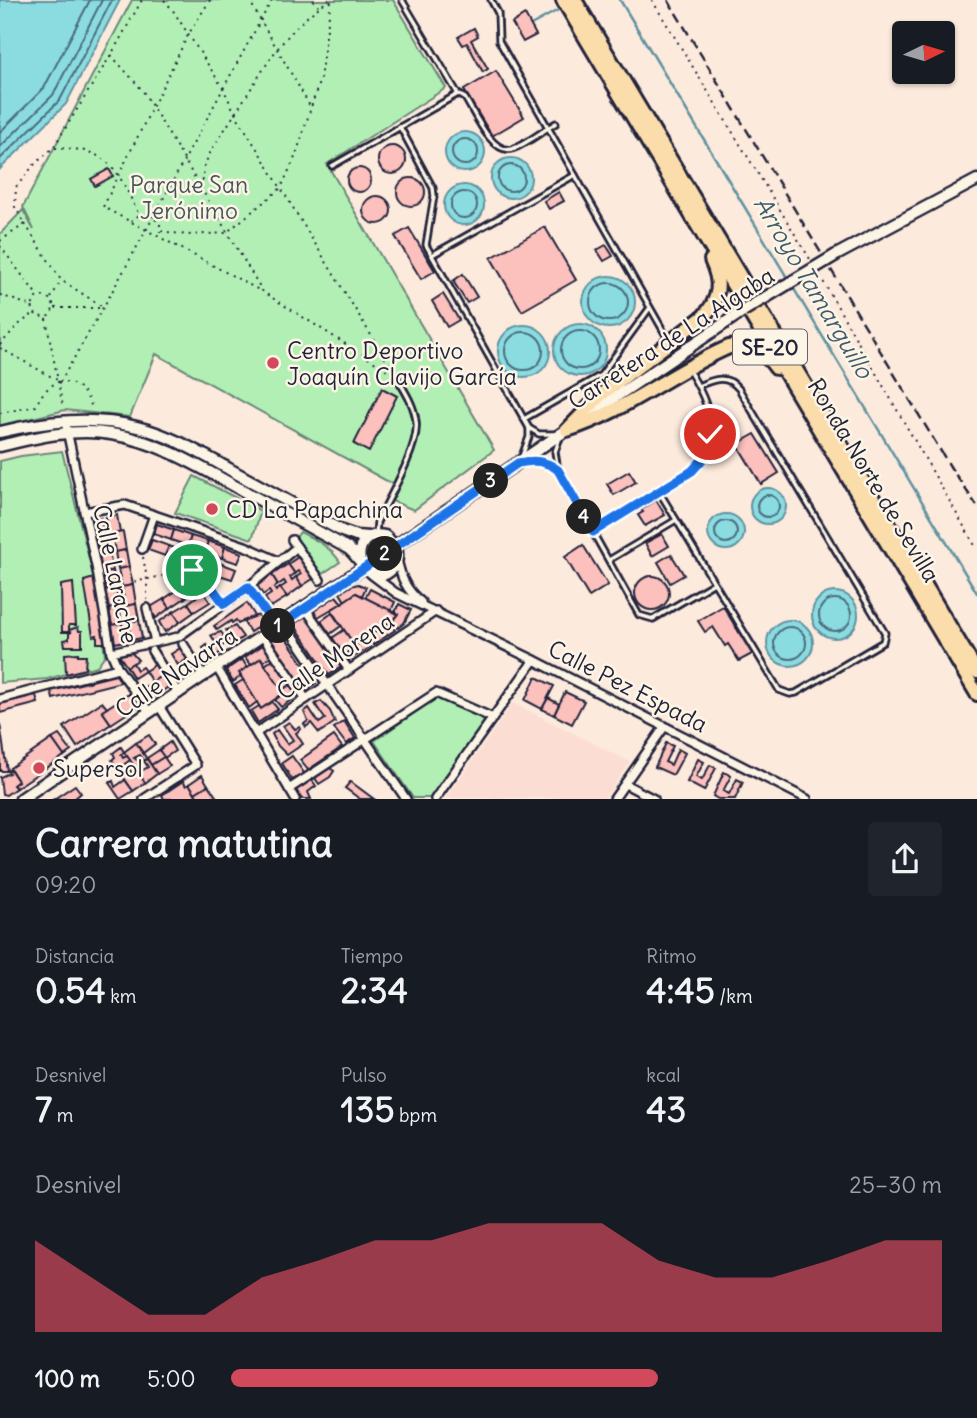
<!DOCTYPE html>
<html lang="es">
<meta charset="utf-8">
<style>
:root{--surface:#171b24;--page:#20242c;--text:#f1f3f6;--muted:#9ea1a6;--accent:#d1495b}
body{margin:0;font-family:Delius,sans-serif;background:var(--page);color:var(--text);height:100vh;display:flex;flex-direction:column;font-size:26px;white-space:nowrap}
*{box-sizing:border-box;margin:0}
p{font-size:23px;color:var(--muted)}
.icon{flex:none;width:38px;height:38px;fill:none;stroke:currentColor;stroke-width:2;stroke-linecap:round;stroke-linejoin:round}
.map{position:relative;height:799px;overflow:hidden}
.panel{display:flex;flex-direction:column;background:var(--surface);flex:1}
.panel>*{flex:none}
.needle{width:46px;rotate:85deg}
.fabs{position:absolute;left:892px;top:21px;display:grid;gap:14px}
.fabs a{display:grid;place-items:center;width:63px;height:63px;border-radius:7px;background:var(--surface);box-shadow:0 2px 5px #0004;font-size:35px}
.pin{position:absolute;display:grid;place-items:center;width:60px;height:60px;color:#fff;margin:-30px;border:4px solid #fff;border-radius:50%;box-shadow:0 2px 7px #0007}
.km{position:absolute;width:35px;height:35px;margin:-18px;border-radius:50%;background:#222;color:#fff;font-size:19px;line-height:35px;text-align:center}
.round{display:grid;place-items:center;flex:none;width:74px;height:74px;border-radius:7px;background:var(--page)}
.head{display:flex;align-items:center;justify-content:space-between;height:119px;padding:0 35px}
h1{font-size:38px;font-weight:800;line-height:52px}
.figures{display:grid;grid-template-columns:repeat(3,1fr);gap:10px;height:119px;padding:7px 35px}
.figures div{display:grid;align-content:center}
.figures b{font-size:35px;font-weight:800}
.figures small{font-size:19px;font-weight:400}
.figures p{font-size:19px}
.chart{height:196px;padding:14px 35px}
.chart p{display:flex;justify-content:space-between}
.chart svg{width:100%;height:126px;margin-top:7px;fill:var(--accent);opacity:.7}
ul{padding:0 35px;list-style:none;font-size:23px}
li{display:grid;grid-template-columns:112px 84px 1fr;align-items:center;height:52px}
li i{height:18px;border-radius:9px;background:var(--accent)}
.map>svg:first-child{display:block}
</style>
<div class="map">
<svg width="977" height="799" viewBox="0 0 977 799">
<rect width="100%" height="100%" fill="#fceadd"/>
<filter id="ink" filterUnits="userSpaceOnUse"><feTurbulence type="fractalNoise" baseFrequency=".0143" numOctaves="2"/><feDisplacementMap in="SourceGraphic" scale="14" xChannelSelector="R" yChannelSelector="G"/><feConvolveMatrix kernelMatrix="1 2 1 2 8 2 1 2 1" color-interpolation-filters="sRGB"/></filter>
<g filter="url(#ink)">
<path fill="#fcddd3" d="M513 703 630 762 605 798H446Z"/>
<g fill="#b2efb5" stroke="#6a8878" stroke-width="2">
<path d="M132 0H393L446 88 327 164 494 450 414 510 392 501 399 486 385 480 156 354 130 417 65 410 0 426V234L23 210 34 230 23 207Z"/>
<path d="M62 451 94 578 105 655 97 666 47 679 0 683V461L21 456Z"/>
<path d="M194 476 261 511 252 539 175 513Z"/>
<path d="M300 532C316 540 330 546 340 562L319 576 294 540Z"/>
<path d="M436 698 487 719 430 798H413L374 741Z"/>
</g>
<g fill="#8adce1" stroke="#60929f" stroke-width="2">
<path d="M0 0H120L66 104 0 169Z"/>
<circle cx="465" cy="152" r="20"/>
<circle cx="511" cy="178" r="20"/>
<circle cx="464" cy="205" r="20"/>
<circle cx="609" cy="302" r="26"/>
<circle cx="580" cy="350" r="26"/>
<circle cx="524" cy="351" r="26"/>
<circle cx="768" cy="506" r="18"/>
<circle cx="726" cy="532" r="18"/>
<circle cx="835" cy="615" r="23"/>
<circle cx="790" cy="643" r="23"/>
</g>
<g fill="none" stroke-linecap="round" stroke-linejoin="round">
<g stroke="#4c6c7d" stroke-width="2">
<path d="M0 132 44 88 90 0"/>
<circle cx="465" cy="152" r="13"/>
<path d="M0 147 53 95 102 0"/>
<path d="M0 159 60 100 112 0"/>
<circle cx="511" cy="178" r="13"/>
<circle cx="464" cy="205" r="13"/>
<circle cx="609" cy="302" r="19"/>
<circle cx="580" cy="350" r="19"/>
<circle cx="524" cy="351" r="19"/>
<circle cx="768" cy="506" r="11"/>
<circle cx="726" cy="532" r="11"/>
<circle cx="835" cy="615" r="16"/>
<circle cx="790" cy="643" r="16"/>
</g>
<g stroke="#60929f" stroke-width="2.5">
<path d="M620 0 977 593"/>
<path d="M531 25 560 9"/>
</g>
</g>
<g fill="#fcc0bd" stroke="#22223b" stroke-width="2">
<path d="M525 15 536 35 523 42 512 23Z"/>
<path d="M474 28 478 36 471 40 488 69 483 72 467 43 463 45 458 37Z"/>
<path d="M496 71 524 117 492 136 464 90Z"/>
<circle cx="392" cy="160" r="14"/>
<circle cx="359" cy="180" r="12"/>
<path d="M109 169 113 176 95 186 91 179Z"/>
<circle cx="411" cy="192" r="14"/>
<path d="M559 192 564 201 549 209 544 201Z"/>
<circle cx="377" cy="210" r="14"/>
<path d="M545 227 576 280 522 311 491 258Z"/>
<path d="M409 228 435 271 421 279 395 236Z"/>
<path d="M606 245 613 256 604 261 597 250Z"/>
<path d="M463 274 477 297 467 303 453 281Z"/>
<path d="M443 294 459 320 447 327 432 301Z"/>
<path d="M382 388 397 396 369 452 354 444Z"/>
<path d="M755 434 779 473 761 484 737 444Z"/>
<path d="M629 471 636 482 614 495 607 484Z"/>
<path d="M656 500 665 515 645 526 638 515 643 512 641 510Z"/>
<path d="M117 515 120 533 109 535 106 517Z"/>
<path d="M101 518 104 536 93 538 89 520Z"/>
<path d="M157 524 174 530 171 540 154 534Z"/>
<path d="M174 530 191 536 188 546 171 540Z"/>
<path d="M123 532 126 550 115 552 112 534Z"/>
<path d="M662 534 669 546 652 556 645 543Z"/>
<path d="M106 535 109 553 99 555 96 537Z"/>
<path d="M191 536 208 541 205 552 188 546Z"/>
<path d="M152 540 169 546 165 556 148 550Z"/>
<path d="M208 541 225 547 222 558 205 552Z"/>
<path d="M583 545 608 585 589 597 565 557Z"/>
<path d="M169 546 186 552 182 562 165 556Z"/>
<path d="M225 547 242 553 238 563 222 558Z"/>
<path d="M126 550 129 567 118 569 115 552Z"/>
<path d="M186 552 203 558 200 568 182 562Z"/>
<path d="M109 553 113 571 102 572 99 555Z"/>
<path d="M671 554 684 575 670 583 658 562Z"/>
<path d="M301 555 308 565 305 567 307 570 310 568 316 577 302 586 296 577 301 574 299 571 295 574 288 564Z"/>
<path d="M203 558 220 563 216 574 200 568Z"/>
<path d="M220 563 236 569 232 579 216 574Z"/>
<path d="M288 564 295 574 290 577 292 580 296 577 302 586 287 597 280 588 286 584 284 581 278 585 272 575Z"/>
<path d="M129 567 133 585 122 587 118 569Z"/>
<path d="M113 571 116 588 105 590 102 572Z"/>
<path d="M272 575 278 585 274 588 276 591 280 588 287 597 271 607 265 598 271 594 269 591 263 595 257 585Z"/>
<circle cx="652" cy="593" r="17"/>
<path d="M94 578 104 634V643H97V635L93 636 84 581Z"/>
<path d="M194 579 200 587 185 598 179 589Z"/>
<path d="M73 583 76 625H69V630L78 627 79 631H82V646H65L64 640 69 639V633L72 632H62L61 585Z"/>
<path d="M358 584 366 587 362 596 356 593 345 601 340 593 351 586Z"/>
<path d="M133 585 136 604 125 606 122 587Z"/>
<path d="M116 588 119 607 109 609 105 590Z"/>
<path d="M179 589 185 598 170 608 164 599Z"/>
<path d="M370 589 395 602 391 611 365 598Z"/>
<path d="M203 592 210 602 194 612 188 603Z"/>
<path d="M356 593 398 614 396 618 355 646 331 610Z"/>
<path d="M336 596 342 603 318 617 314 611Z"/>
<path d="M164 599 170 608 156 618 149 608Z"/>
<path d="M188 603 194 612 180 622 173 612Z"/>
<path d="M247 603 255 616 238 624 236 620 232 623 231 621 217 630 214 626Z"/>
<path d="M136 604 139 620 128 622 125 606Z"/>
<path d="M399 604 411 610 404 623 398 628 393 620 398 614 395 612Z"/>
<path d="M723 606 752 654 739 661 728 644 725 646 713 627 705 632 698 621Z"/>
<path d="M119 607 122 623 112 625 109 609Z"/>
<path d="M173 612 180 622 165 632 159 622Z"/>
<path d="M332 613 341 626 330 634 321 621Z"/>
<path d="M259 615 264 623 250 632 243 621Z"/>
<path d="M306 616 341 667 329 675 294 624Z"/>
<path d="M139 620 142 638 131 640 128 622Z"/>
<path d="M390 622 395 630 373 645 368 637Z"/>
<path d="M122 623 125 641 115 643 112 625Z"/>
<path d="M235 626 243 637 230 646 227 641 230 638 226 630Z"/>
<path d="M344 630 353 643 341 651 332 638Z"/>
<path d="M221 632 224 636 219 640 220 642 226 639 228 642 219 648 211 635Z"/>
<path d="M282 632 316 683 305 691 271 640Z"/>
<path d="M365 639 370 647 348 661 344 655Z"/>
<path d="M217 644 221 652 211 659 203 648 207 645 210 649Z"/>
<path d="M263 645 271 656 263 662 261 658 251 665 245 657Z"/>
<path d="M182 647 189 658 178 665 171 654Z"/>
<path d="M78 653V655H86L85 669 66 674 65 654Z"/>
<path d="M132 653 138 660 127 667 119 655Z"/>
<path d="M261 658 284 693 261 709 239 673Z"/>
<path d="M242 659 247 667 239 673 241 676 233 682 226 670Z"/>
<path d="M273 659 288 682 280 687 265 665Z"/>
<path d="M133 663 137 670 142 667 145 671 134 678 127 667Z"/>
<path d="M156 664 163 675 152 682 145 671Z"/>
<path d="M116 675 121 682 53 699 51 691Z"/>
<path d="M163 675 170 686 159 693 152 682Z"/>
<path d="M536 677 554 686 542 709 525 700Z"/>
<path d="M243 680 257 702 249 708 235 685Z"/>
<path d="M148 685 153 691 156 689 159 693 148 700 141 689Z"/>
<path d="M290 685 297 696 281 707 275 700 284 693 282 690Z"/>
<path d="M565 692 584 701 572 724 554 715Z"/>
<path d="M129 694 137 707 111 724 102 711Z"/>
<path d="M36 695 38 703 0 713V704Z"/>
<path d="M548 698 559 704 554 715 542 709Z"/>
<path d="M321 701 330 711 335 722 319 733 311 723 306 727 304 724 308 721 304 712 309 708 319 723 325 719 315 704Z"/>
<path d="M102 702 107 708 102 711 111 724 77 747 64 727Z"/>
<path d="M272 702 278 709 258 723 251 711 259 706 261 709Z"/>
<path d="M344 721 355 738 346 744 334 728Z"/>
<path d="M289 722 295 729 300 727 301 729 296 733 303 744 287 755 278 746 272 734 277 730 287 744 293 740 283 726Z"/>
<path d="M0 724 7 771H0Z"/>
<path d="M59 735 71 751 64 756 52 739Z"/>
<path d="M149 735 155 744 143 753 136 743Z"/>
<path d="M334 736 342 747 308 770 300 760Z"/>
<path d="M52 739 64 756 16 788 13 785 18 781 10 768Z"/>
<path d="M170 742 175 751 164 758 159 750Z"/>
<path d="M136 743 147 759 144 761 140 755 134 758 141 763 135 767 124 752Z"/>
<path d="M666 743 673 746 665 762 671 765 678 749 685 753 673 775 655 767Z"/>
<path d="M121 747 124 752 121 754 123 758 127 756 130 760 118 769 112 760 115 757 113 753Z"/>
<path d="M159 750 164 757 151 765 147 758Z"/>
<path d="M292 756 304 773 292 780 282 763Z"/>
<path d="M164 757 170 766 157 774 151 765Z"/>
<path d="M147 759 157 774 145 783 135 767 139 765 143 770 148 767 144 761Z"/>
<path d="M698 759 704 762 696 777 702 780 710 765 716 768 704 791 687 782Z"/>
<path d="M330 768 334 771 330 777 319 784 315 778Z"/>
<path d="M10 769 18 781 13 785 16 788 6 795 2 794 0 777 9 773 8 771Z"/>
<path d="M130 770 134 777 139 773 145 783 133 791 122 775Z"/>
<path d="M724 772 731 776 723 791 729 794 737 779 743 782 735 799H718L713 796Z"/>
<path d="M202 775 208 785 195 793 189 784Z"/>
<path d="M125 780 133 791 120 799 109 783 113 781 115 787Z"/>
<path d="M312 780 316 786 308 792 311 799H302L296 790Z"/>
<path d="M183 781 186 786 189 784 199 799H164L162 795Z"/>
<path d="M350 782H351L374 799H360L345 788Z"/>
<path d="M75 785 81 793 74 799H54Z"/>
<path d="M208 785 218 799H199L195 793Z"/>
</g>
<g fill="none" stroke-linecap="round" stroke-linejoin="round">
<defs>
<g id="lane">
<path d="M402 0 458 94 465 98C474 112 492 155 512 149 527 144 542 131 556 123"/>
<path d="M491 0 498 13 499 41 668 339"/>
<path d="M400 127 433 188 434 196 426 245 529 428 539 434H556"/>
<path d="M332 166 458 94"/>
<path d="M432 255 575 175"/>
<path d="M524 419 601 375 649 309"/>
<path d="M559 440 555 452 558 470 639 615 653 619 714 583"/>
<path d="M522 456 529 437V428"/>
<path d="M527 462 549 463 558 470"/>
<path d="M660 493 779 690 790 694 796 693 883 642 885 633 739 389C727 374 714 379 698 386"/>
<path d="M593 532C618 517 644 504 668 487 678 481 691 474 699 465 722 437 707 400 691 374"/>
<path d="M376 533 377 522C389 498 420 446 416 421 414 404 404 390 396 376"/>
<path d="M609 560 676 520"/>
</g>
<g id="street">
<path d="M65 421 97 571 111 652 118 668 150 713"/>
<path d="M84 512 125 505 245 546 278 561"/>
<path d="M292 540 320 580"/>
<path d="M142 549 154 515"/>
<path d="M397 559C401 578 406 590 421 602"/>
<path d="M198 573 204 576 224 604"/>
<path d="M372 575 396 593 534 660 807 799"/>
<path d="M248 587 276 628"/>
<path d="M147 608 155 642"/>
<path d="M305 608 349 670"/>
<path d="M284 622 406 799"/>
<path d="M263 637 306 699"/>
<path d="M183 644 204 677"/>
<path d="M152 651 179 694"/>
<path d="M111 652 178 637 248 587 297 547"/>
<path d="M217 668 295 799"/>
<path d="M0 699 118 668"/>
<path d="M256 733 436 611"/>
<path d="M625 784 654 799"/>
<path d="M289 789 436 693 493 718"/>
<path d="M144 799 196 765 159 706"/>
<path d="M435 799 534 660"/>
<path d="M614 799 665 726"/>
</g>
<g id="secondary">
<path d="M836 255 977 180"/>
<path d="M584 418 743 311"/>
<path d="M0 432C46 421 91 416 137 427 170 435 200 453 229 469 267 490 304 510 342 531L356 536 369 537"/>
<path d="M0 446C36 437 74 428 111 434 158 441 200 467 242 490 278 510 314 529 349 549 361 559 374 589 393 568 398 561 398 554 396 547L385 536C368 532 357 544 360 561"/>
<path d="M21 799 571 427"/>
</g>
<g id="highway">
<path d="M563 0 977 694"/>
<path d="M575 0 977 672"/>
<path d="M569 428 602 394 703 317C720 299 722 283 711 260"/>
<path d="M567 430C625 412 673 371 729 347 749 344 764 351 776 368"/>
</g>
</defs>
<use href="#lane" stroke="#22223b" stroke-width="9"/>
<use href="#street" stroke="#22223b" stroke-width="12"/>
<use href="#secondary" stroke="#22223b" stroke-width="15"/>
<use href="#highway" stroke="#22223b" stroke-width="18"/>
<g stroke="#22223b" stroke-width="2" stroke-dasharray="2 5" stroke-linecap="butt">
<path d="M164 0 172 9 223 88 235 113 393 371"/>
<path d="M210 0 188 35 103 207 261 291"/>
<path d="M249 0 311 108"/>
<path d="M313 0 318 6"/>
<path d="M652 0 810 259"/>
<path d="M111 55 143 91 263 292 390 372"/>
<path d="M55 148C111 148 117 170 139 215"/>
<path d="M202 188 204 166 211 151 268 62C284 38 305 16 329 0"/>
<path d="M131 221 140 214 152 216 160 224V235"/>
<path d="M25 224 61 280 103 307"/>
<path d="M161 231 187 235 226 233 281 188 296 155 320 79 331 0"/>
<path d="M0 241 25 224 15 207 16 187 34 165 53 148 111 55 142 0"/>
<path d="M0 246 37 295"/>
<path d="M820 276 977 549"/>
<path d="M0 295 32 306 34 313 39 317 49 316 54 308 52 301 45 296 36 298 32 306"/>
<path d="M51 298 60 282"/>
<path d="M55 308H102"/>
<path d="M46 319 63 407"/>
<path d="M0 345 17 326 33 314"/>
<path d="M0 348 59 381"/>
<path d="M60 382C134 257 201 127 272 0"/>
<path d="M0 413 36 406C50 372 81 375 92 408"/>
<path d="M143 557 147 579V600"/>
<path d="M134 582 191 570"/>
</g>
<use href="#lane" stroke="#fcf5e5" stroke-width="3.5"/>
<use href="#street" stroke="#fcf5e5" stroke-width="7"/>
<use href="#secondary" stroke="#fcf5e5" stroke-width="10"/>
<use href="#highway" stroke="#fbddab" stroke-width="12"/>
<path stroke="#22223b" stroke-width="2.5" stroke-dasharray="10 5" stroke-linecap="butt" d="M668 0 951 468 977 506"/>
<defs>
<path id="secondary-bridge" d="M743 311 836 255"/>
</defs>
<use href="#secondary-bridge" stroke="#22223b" stroke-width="15" stroke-linecap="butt"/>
<use href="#secondary-bridge" stroke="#fcf5e5" stroke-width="10"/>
</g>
</g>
<g fill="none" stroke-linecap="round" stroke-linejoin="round" filter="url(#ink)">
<defs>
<path id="route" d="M192 570 204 576 224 604 248 587 276 628 518 463C534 460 545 460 558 470L593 532 692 471 702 460 710 434"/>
</defs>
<use href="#route" stroke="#fff" stroke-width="14"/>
<use href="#route" stroke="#1a73e8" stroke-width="9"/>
</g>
<g fill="#d1495b" stroke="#fcf5e5" stroke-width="2.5">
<circle cx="273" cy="363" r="7"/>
<circle cx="212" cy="509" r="7"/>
<circle cx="39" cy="768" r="7"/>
</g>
<g text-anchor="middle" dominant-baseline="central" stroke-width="5" stroke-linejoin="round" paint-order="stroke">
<rect fill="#fcf5e5" stroke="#63616e" stroke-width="2" x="733" y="329.5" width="74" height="35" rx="5"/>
<g font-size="21" font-weight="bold" fill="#22223b">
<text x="770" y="347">SE-20</text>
</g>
<g font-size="23" fill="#46555a" stroke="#fcf5e5">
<text x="189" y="184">Parque San<tspan x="189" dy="26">Jerónimo</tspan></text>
</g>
<g font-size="23" fill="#22223b" stroke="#fcf5e5">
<text transform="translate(671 338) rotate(-33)">Carretera de La Algaba</text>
<text transform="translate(874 480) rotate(59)">Ronda Norte de Sevilla</text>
<text transform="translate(116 574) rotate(78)">Calle Larache</text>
<text transform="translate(335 656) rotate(-34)">Calle Morena</text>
<text transform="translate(176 672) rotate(-34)">Calle Navarra</text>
<text transform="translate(628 686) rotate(27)">Calle Pez Espada</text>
</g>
<g font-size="23" fill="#22223b" stroke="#fcf5e5" text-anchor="start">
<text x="287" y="350">Centro Deportivo<tspan x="287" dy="26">Joaquín Clavijo García</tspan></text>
<text x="226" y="509">CD La Papachina</text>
<text x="53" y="768">Supersol</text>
</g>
<g font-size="24" font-style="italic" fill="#415a6d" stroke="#fcf5e5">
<text transform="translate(814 287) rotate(59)">Arroyo Tamarguillo</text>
</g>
</g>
</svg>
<div class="fabs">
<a><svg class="needle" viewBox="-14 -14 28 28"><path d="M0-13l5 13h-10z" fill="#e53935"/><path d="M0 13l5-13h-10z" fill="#9ea1a6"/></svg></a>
</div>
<div class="pin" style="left:192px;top:570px;background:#1e9e55"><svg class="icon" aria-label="arrive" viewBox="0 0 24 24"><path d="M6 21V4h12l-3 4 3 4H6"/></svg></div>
<div class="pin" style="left:710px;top:434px;background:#d93025"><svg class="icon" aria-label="check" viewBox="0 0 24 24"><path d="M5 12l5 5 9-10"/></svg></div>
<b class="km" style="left:278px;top:626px">1</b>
<b class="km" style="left:385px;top:554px">2</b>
<b class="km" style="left:491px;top:481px">3</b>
<b class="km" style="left:584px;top:517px">4</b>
</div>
<section class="panel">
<div class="head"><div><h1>Carrera matutina</h1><p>09:20</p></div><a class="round"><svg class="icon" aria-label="share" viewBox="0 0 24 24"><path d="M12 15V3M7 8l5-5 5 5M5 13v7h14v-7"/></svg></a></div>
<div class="figures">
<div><p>Distancia</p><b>0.54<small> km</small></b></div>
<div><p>Tiempo</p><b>2:34</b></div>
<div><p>Ritmo</p><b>4:45<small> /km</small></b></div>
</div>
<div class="figures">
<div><p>Desnivel</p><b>7<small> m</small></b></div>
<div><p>Pulso</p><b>135<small> bpm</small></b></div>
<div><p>kcal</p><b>43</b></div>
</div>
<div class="chart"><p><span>Desnivel</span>25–30 m</p>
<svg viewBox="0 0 160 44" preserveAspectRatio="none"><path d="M0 44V12L10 25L20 38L30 38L40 25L50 19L60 12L70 12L80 6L90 6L100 6L110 19L120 25L130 25L140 19L150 12L160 12V44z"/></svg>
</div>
<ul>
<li><b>100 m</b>5:00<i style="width:60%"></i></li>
</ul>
</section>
